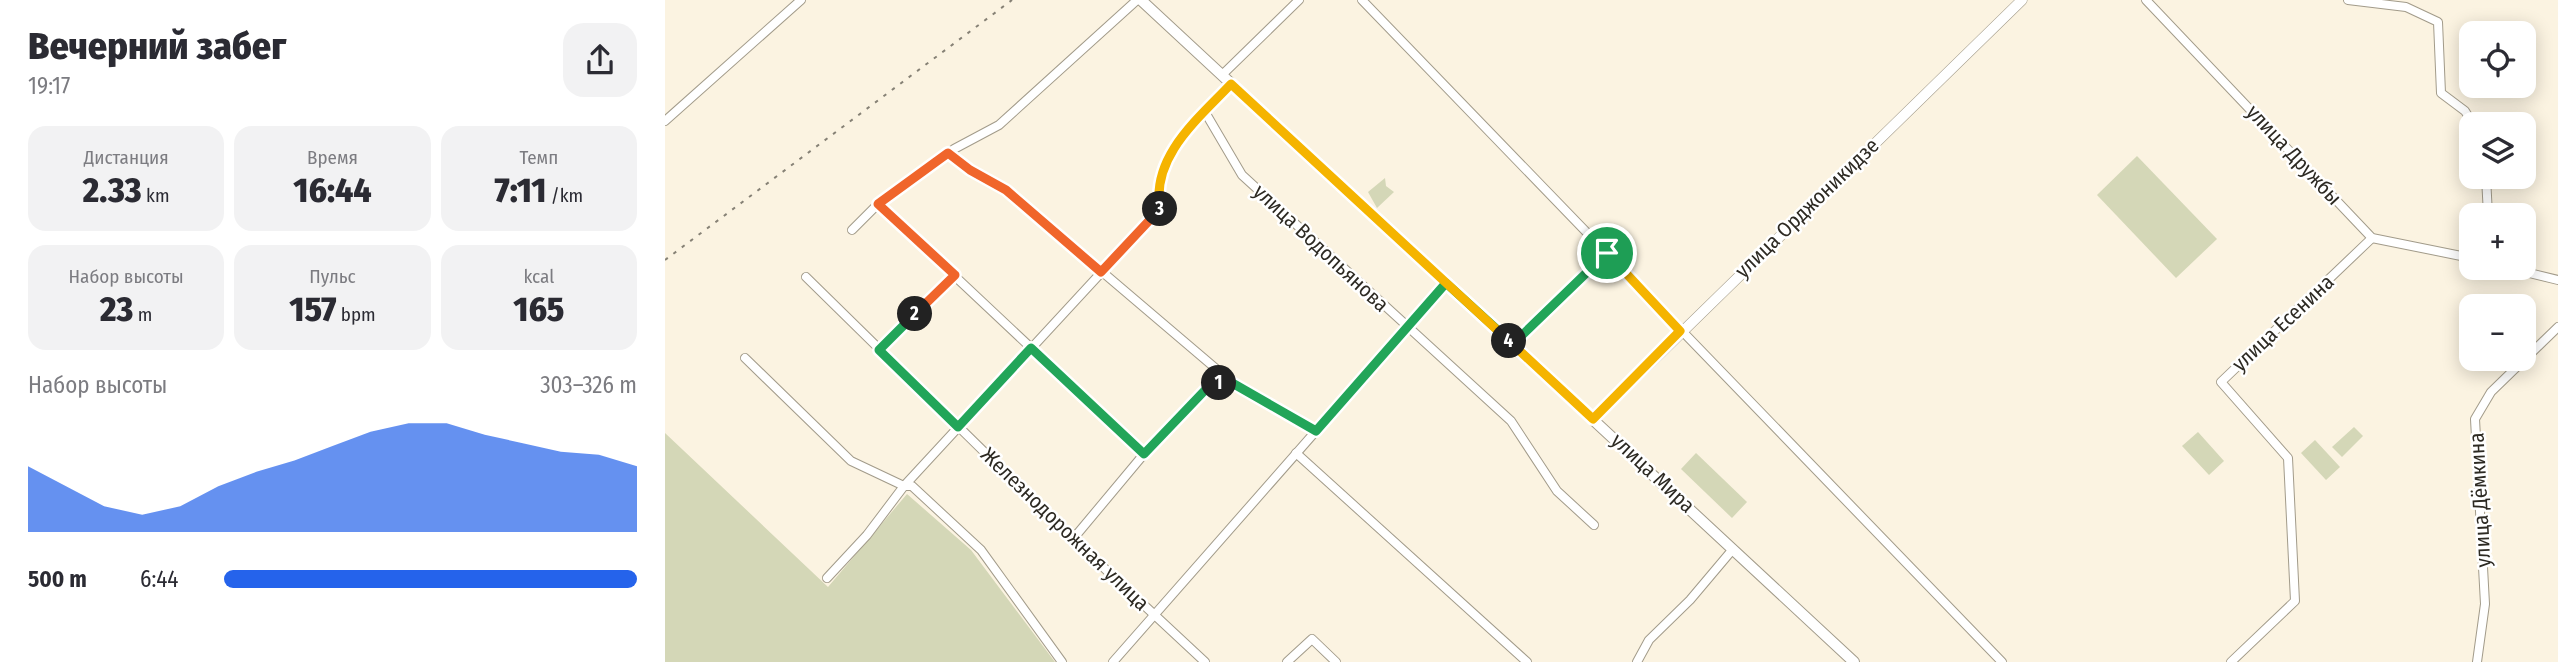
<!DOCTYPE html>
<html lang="ru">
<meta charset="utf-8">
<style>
:root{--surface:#fff;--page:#f2f2f3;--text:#2b2b33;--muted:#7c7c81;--accent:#2563eb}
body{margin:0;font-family:"Fira Sans Condensed",sans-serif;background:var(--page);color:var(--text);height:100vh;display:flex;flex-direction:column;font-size:26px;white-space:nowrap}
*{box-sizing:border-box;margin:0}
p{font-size:23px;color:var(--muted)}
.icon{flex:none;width:38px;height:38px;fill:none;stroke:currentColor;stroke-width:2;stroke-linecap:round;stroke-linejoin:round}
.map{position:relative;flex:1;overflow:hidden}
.panel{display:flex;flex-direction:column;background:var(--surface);width:665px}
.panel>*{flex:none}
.tools{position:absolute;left:1794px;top:21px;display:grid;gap:14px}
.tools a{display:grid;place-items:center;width:77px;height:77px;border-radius:14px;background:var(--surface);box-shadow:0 4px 18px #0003;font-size:35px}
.pin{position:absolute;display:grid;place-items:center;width:60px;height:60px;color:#fff;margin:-30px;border:4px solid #fff;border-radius:50%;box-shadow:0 2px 7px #0007}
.km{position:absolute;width:35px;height:35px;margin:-18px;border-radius:50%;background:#222;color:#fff;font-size:19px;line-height:35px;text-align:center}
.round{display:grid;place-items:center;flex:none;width:74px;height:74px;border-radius:21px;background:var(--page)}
.headline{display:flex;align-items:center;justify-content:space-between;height:119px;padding:0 28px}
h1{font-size:38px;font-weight:800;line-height:52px}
.figures{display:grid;grid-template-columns:repeat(3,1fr);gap:10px;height:119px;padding:7px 28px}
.figures div{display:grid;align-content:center;border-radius:18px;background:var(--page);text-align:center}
.figures b{font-size:35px;font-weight:800}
.figures small{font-size:19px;font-weight:400}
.figures p{font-size:19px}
.chart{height:196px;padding:14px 28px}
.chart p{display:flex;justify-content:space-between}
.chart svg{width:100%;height:126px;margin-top:7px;fill:var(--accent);opacity:.7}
ul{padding:0 28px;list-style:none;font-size:23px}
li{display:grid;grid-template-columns:112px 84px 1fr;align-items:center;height:52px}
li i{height:18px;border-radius:9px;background:var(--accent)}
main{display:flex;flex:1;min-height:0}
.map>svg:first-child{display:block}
</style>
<main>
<section class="panel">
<div class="headline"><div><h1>Вечерний забег</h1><p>19:17</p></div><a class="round"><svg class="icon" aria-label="share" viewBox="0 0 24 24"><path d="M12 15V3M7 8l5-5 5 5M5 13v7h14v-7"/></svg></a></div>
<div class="figures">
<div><p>Дистанция</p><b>2.33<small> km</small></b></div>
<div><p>Время</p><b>16:44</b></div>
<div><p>Темп</p><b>7:11<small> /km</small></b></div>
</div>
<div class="figures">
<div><p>Набор высоты</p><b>23<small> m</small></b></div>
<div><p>Пульс</p><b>157<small> bpm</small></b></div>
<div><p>kcal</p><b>165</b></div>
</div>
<div class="chart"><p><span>Набор высоты</span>303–326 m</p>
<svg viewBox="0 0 160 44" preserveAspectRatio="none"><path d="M0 44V21L10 28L20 35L30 38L40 35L50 28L60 23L70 19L80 14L90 9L100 6L110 6L120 10L130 13L140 16L150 17L160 21V44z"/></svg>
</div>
<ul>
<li><b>500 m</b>6:44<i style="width:100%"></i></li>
</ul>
</section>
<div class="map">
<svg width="1893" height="662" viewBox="0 0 1893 662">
<rect width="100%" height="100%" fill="#fbf3e1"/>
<g fill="#d4d7b7">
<path d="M1472 156 1552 239 1511 278 1432 195Z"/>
<path d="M720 178 721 186 729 192 712 208 703 192Z"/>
<path d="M1689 427 1698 436 1677 457 1667 447Z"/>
<path d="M1533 432 1559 461 1544 475 1517 446Z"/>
<path d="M0 433 163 587 242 494 306 550 390 662H0Z"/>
<path d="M1650 440 1675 467 1661 480 1636 453Z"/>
<path d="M1031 453 1082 502 1067 518 1016 469Z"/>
</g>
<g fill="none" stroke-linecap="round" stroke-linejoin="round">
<defs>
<g id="minor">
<path d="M697 0 1337 662"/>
<path d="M1481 0 1707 238 1806 258"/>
<path d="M1683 0 1741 7 1773 22 1776 93 1800 111 1808 124"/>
<path d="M557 75 634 0"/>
<path d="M540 112 577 175 846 421 892 491 929 525"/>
<path d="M0 121 136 0"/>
<path d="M283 153 305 170 341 190 569 384 651 431"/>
<path d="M1821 177 1823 215"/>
<path d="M213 204 479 454"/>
<path d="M187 230 213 204 289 149 334 125 472 0"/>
<path d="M1844 268 1893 280"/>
<path d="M141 277 408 539 540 662"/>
<path d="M847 344 942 253"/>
<path d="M214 350 290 275"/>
<path d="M80 358 186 461 239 486H247L316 550 397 662"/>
<path d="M631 453 862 662"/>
<path d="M408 539 479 454 544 386 569 384"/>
<path d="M162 578 202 535 239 486 495 209C486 156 534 118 566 84"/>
<path d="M448 662 781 283"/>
<path d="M622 662 647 639 671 662"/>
<path d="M972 662 984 640 1025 600 1068 549"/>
<path d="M1566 662 1630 601 1623 458 1556 382 1707 238"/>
<path d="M1812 662 1820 604 1810 419 1826 392 1893 327"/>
</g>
<path id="tertiary" d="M928 419 1357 0"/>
<path id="secondary" d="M476 0 1189 662"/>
</defs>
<use href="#minor" stroke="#a29b8a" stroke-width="10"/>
<use href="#tertiary" stroke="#a29b8a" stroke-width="11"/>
<use href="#secondary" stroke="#a29b8a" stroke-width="12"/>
<use href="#minor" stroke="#fff" stroke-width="8"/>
<use href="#tertiary" stroke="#fff" stroke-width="10"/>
<use href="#secondary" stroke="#fff" stroke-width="10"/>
<path stroke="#868175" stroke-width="2" stroke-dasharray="3.5 7" stroke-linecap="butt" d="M0 260 347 0"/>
</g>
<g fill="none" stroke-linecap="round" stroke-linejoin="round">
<defs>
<path id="split-1" d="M554 383 569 384 651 431 781 283 848 344 942 253"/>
<path id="split-2" d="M250 314 214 350 293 427 366 348 479 454 544 386 554 383"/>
<path id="split-3" d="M250 314 290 275 213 204 283 153 305 170 341 190 436 272 495 209"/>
<path id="split-4" d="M495 209C486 156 534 118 566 84L844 341"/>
<path id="split-5" d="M844 341 928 419 1015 331 942 253"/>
</defs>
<use href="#split-1" stroke="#fff" stroke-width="14"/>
<use href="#split-2" stroke="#fff" stroke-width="14"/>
<use href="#split-3" stroke="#fff" stroke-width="14"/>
<use href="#split-4" stroke="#fff" stroke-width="14"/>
<use href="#split-5" stroke="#fff" stroke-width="14"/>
<use href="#split-1" stroke="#22a559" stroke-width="9"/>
<use href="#split-2" stroke="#22a559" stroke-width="9"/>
<use href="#split-3" stroke="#f0652b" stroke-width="9"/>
<use href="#split-4" stroke="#f5b400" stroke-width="9"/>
<use href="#split-5" stroke="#f5b400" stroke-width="9"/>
</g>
<g text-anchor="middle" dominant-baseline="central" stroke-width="5" stroke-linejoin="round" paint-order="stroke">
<g font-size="21" fill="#2d2a23" stroke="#fff">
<text transform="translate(1629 155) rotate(47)">улица Дружбы</text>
<text transform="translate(1142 208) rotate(-44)">улица Орджоникидзе</text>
<text transform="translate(656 248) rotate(43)">улица Водопьянова</text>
<text transform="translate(1618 323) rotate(-43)">улица Есенина</text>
<text transform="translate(988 473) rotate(43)">улица Мира</text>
<text transform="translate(1815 500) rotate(-93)">улица Дёмкина</text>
<text transform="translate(400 529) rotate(44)">Железнодорожная улица</text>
</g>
</g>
</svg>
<div class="tools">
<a><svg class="icon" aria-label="locate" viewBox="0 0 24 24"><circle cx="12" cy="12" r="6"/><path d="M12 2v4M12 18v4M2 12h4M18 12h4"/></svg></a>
<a><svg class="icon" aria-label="layers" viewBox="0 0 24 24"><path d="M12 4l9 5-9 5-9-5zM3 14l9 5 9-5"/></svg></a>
<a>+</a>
<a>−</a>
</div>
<div class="pin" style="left:942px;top:253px;background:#1e9e55"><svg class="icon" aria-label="arrive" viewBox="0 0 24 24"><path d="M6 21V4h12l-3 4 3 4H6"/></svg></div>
<b class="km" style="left:554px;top:383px">1</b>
<b class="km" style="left:250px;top:314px">2</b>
<b class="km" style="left:495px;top:209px">3</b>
<b class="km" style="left:844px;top:341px">4</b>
</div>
</main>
